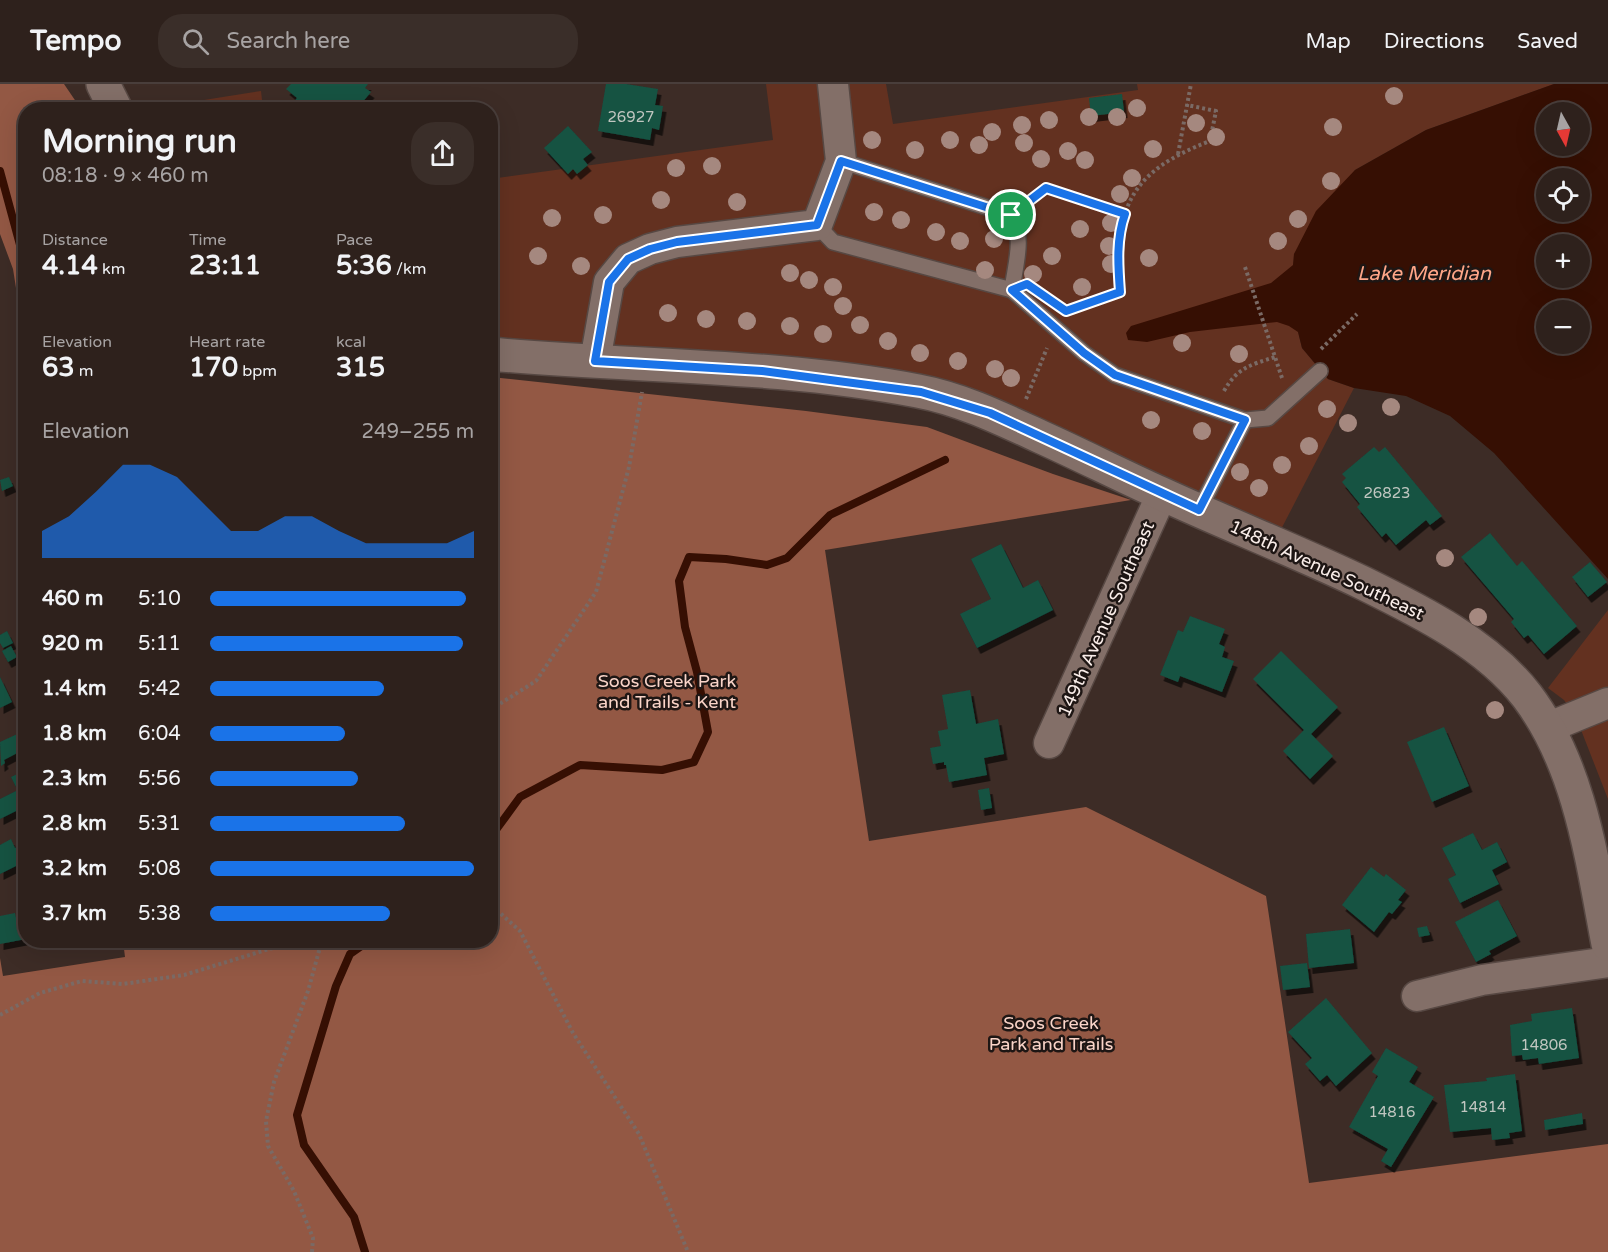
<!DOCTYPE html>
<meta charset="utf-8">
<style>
:root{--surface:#2e211c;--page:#3a2e29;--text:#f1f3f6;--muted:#a7a3a3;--line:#493e3b;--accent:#1a73e8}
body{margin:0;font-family:"Varela Round",sans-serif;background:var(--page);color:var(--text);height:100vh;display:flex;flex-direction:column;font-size:22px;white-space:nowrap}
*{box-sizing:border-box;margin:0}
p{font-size:20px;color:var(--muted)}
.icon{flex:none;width:33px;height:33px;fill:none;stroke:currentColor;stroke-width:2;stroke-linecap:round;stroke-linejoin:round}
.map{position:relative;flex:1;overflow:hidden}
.details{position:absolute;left:18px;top:18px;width:480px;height:846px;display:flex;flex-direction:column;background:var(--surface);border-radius:24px;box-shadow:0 6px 24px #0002,0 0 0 2px var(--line)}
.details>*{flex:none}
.needle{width:39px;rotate:172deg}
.controls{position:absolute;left:1536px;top:18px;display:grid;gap:12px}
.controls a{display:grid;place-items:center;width:54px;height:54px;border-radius:50%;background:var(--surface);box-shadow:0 6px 24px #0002,0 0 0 2px var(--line);font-size:30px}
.pin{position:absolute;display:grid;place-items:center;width:51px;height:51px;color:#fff;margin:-26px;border:3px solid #fff;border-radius:50%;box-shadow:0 2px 6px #0007}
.round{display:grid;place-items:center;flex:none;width:63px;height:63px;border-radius:24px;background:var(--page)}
.head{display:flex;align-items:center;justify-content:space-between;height:102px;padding:0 24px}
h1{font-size:33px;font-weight:800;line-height:45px}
.figures{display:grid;grid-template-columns:repeat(3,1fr);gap:9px;height:102px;padding:6px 24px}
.figures div{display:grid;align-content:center}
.figures b{font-size:26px;font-weight:800}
.figures small{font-size:16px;font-weight:400}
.figures p{font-size:16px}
.chart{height:168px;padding:12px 24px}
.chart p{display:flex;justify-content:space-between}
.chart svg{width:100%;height:108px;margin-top:6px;fill:var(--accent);opacity:.7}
ul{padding:0 24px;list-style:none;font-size:20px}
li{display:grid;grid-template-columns:96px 72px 1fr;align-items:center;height:45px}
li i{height:15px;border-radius:8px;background:var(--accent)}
header{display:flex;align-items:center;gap:36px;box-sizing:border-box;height:84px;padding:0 30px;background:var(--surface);border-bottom:2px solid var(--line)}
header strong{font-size:28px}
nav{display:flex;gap:33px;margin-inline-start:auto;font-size:21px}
.search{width:420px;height:54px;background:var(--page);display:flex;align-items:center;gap:15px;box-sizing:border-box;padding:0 21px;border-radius:24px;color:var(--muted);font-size:22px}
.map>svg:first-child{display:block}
</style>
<header>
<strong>Tempo</strong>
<div class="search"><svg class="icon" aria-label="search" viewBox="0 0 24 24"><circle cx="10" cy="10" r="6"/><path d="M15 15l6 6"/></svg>Search here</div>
<nav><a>Map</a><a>Directions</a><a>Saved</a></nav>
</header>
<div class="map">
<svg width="1608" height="1168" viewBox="0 0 1608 1168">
<defs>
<filter id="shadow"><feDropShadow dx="3.5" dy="6" stdDeviation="0" flood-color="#0009"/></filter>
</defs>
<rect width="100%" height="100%" fill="#3d2c26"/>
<g fill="#633120">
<path d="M766 0H886L893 40 1138 6 1137 0H1554L1426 46 1355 86 1294 170 1292 222 1302 264 1328 295 1354 304 1274 459 990 329 491 270 490 95 773 56Z"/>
<path d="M261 7 263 25H147Z"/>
<path d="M1608 526V715L1576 633 1564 616 1548 604Z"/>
</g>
<g fill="#935844">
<path d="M0 0H64L81 25 26 26 25 261 13 185 0 150Z"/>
<path d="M491 293 806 327 927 343 1053 390 1131 416 825 466 869 757 1086 723 1266 812 1309 1099 1608 1060V1168H0V874L3 892 125 873 123 857 490 856Z"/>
</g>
<path fill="#360f03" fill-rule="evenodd" d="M1554 0H1608V495L1494 369 1450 332 1406 312 1354 304 1328 295 1302 264 1298 248 1289 242 1277 238 1190 248 1147 258 1128 256 1126 249 1131 242 1271 199 1293 181 1294 170 1316 127 1355 86 1426 46ZM1546 28H1580V62H1546ZM1546 94H1580V128H1546ZM1546 160H1580V194H1546ZM1546 226H1580V260H1546Z"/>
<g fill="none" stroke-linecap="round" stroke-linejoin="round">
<g stroke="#360f03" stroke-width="8">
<path d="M0 87 26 183"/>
<path d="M490 754 520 713 580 681 662 686 694 678 708 648 697 588 685 543 679 497 689 473 726 475 767 481 787 474 830 431 945 376"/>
<path d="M490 775V794"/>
<path d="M365 1168 354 1133 304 1061 297 1031 336 902 350 870 370 856"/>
</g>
</g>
<g fill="#145243" filter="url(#shadow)">
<path d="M291 0H368L365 4 371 8 356 26 350 22 346 26H287L297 14 286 5Z"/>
<path d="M606 0H626L658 5 655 21 663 22 659 46 652 44 650 56 598 47Z"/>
<path d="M1122 10 1124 28 1091 32 1089 14Z"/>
<path d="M568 42 592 68 583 75 588 81 577 90 573 85 568 90 544 64Z"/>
<path d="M1374 363 1379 368 1385 363 1442 432 1430 441 1426 436 1396 461 1386 449 1382 453 1357 423 1360 420 1342 398 1346 394 1342 390Z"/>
<path d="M9 393 13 402 2 407 0 396Z"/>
<path d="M1490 449 1517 482 1522 477 1577 542 1544 570 1528 551 1524 554 1511 538 1514 535 1461 473Z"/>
<path d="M1001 460 1023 504 1038 496 1053 526 977 564 960 530 991 515 971 475Z"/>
<path d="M1590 478 1607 498 1588 513 1572 493Z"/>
<path d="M1190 532 1225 545 1219 560 1225 563 1222 573 1234 577 1222 608 1180 592 1178 598 1160 591 1178 546 1183 548Z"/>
<path d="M7 547 13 559 3 564 0 559V551Z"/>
<path d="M11 562 17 573 8 578 2 567Z"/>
<path d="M1281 567 1338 623 1311 650 1333 672 1310 695 1283 667 1304 646 1253 595Z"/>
<path d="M0 593 12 618 0 624Z"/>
<path d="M970 606 976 640 998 635 1004 670 984 674 987 691 949 698 946 681H944V678L933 680 930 664 941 662 938 647 948 645 942 611Z"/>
<path d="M1444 643 1469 702 1432 718 1407 658Z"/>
<path d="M26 646V657L18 661 21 667 4 676 5 679 1 682 0 658Z"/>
<path d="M26 686V701L17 705 11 693Z"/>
<path d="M26 702V722L0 735V715Z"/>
<path d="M989 704 992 724 981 726 978 706Z"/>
<path d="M1473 749 1482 766 1497 758 1507 778 1492 786 1499 800 1460 819 1448 795 1456 791 1442 764Z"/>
<path d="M11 755 15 764 26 759V777L0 790V761Z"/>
<path d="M1371 783 1384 793 1386 790 1406 806 1398 816 1402 818 1392 830 1389 828 1374 848 1342 821Z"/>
<path d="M1498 816 1517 852 1489 867 1491 870 1476 878 1455 838Z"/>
<path d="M15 829 17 839 26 838V855L0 860V832Z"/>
<path d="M1427 842 1430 851 1419 853 1417 844Z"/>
<path d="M1350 845 1354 879 1309 884 1306 850Z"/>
<path d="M1307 879 1310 903 1283 906 1280 882Z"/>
<path d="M1326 914 1372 969 1336 1002 1327 991 1320 997 1305 980 1312 974 1288 948Z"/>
<path d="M1572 924 1579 974 1539 980 1538 974 1523 976 1522 971 1512 972 1510 941 1532 937 1531 930Z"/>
<path d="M1386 964 1418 983 1409 998 1434 1013 1391 1083 1381 1077 1388 1065 1349 1043 1378 992 1372 988Z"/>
<path d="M1515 990 1522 1047 1509 1049 1510 1054 1492 1056 1491 1044 1450 1048 1444 1001 1487 997 1486 994Z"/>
<path d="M1582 1029 1583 1040 1545 1046 1544 1036Z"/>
</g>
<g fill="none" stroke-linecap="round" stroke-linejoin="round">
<defs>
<g id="lane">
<path d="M817 141 833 158 1012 206C1015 181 1025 153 1011 131L841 77"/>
<path d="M1012 206 1084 269 1115 291 1245 336 1268 334 1320 287"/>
<path d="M1199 426 1245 336"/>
</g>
<g id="street">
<path d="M595 277 609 198 628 175 650 165 677 158 817 141 841 77 833 0"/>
<path d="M1547 644 1608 619"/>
<path d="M1049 659 1162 410"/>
<path d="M1417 912 1482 896 1608 878"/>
</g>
<g id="secondary">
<path d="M103 0 116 26"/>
<path d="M490 270C633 283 777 280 918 307 961 315 1002 335 1041 353 1081 371 1120 391 1160 409 1227 440 1296 467 1363 499 1420 527 1487 560 1527 612 1580 682 1592 776 1608 860"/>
</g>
</defs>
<use href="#lane" stroke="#574843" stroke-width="18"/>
<use href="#street" stroke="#574843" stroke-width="33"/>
<use href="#secondary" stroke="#574843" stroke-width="36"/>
<g stroke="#7a6a65" stroke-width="4" stroke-dasharray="3 3" stroke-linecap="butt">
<path d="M1178 70 1191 0"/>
<path d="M1027 119 1046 104 1125 130"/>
<path d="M1245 183 1282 294"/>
<path d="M1066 227 1120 208C1114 124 1129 88 1210 57L1216 27 1187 21"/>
<path d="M1321 265 1357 230"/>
<path d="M1224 307C1237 284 1250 281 1275 273"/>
<path d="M1026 315 1047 264"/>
<path d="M490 626 536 597 596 508 629 383 642 308"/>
<path d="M490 825 499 828 520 847 573 949 639 1050 688 1168"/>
<path d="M0 931 40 909 82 897 123 900 184 891 269 865 307 856"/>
<path d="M312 1168 313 1154 294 1107 268 1062 266 1037 274 998 308 907 322 856"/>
</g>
<use href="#lane" stroke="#836f68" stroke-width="15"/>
<use href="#street" stroke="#836f68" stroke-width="30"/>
<use href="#secondary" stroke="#836f68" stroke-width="33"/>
</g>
<g fill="#a5887f">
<circle cx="1394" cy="12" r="9"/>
<circle cx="1137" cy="24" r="9"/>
<circle cx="1089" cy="33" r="9"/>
<circle cx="1117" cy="33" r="9"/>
<circle cx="1049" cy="36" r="9"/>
<circle cx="1196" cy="39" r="9"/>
<circle cx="1022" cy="41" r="9"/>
<circle cx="1333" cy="43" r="9"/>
<circle cx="992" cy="48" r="9"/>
<circle cx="1216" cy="53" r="9"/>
<circle cx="872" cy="56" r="9"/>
<circle cx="950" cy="56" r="9"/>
<circle cx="1024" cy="59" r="9"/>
<circle cx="979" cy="61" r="9"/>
<circle cx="1153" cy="65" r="9"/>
<circle cx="915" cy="66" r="9"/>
<circle cx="1068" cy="67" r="9"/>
<circle cx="1041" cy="75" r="9"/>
<circle cx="1085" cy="76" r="9"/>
<circle cx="712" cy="82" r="9"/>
<circle cx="676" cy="84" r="9"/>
<circle cx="1132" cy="94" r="9"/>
<circle cx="1331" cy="97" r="9"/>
<circle cx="1120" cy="110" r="9"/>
<circle cx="661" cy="116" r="9"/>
<circle cx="737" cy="118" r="9"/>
<circle cx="874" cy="128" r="9"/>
<circle cx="603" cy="131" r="9"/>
<circle cx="552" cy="134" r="9"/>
<circle cx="1298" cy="135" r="9"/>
<circle cx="901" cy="136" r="9"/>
<circle cx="1111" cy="139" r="9"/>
<circle cx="1080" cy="145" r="9"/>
<circle cx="936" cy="148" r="9"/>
<circle cx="994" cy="155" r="9"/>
<circle cx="960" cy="157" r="9"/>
<circle cx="1278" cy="157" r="9"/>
<circle cx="1109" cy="162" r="9"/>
<circle cx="538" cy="172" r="9"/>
<circle cx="1052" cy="172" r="9"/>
<circle cx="1149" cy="174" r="9"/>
<circle cx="1111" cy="180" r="9"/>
<circle cx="581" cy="182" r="9"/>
<circle cx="985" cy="186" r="9"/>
<circle cx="790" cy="189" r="9"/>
<circle cx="1033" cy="190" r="9"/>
<circle cx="809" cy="196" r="9"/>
<circle cx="833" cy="203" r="9"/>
<circle cx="1082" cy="203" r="9"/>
<circle cx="843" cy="222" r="9"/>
<circle cx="668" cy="229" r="9"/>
<circle cx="706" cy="235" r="9"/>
<circle cx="747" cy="237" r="9"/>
<circle cx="860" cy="241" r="9"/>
<circle cx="790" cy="242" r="9"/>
<circle cx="823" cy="250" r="9"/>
<circle cx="888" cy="257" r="9"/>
<circle cx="1182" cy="259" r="9"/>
<circle cx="920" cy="269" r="9"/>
<circle cx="1239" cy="270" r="9"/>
<circle cx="958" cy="277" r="9"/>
<circle cx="995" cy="285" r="9"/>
<circle cx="1011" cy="294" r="9"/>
<circle cx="1391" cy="323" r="9"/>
<circle cx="1327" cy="325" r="9"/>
<circle cx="1151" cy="336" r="9"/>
<circle cx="1348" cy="339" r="9"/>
<circle cx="1202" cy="347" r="9"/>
<circle cx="1309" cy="362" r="9"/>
<circle cx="1282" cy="381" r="9"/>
<circle cx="1240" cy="388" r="9"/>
<circle cx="1259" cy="404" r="9"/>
<circle cx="1445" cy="474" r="9"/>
<circle cx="1478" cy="533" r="9"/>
<circle cx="1495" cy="626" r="9"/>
</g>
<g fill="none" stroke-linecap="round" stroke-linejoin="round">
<defs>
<path id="route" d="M841 77 1011 131 1046 104 1125 130C1116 155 1118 181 1120 208L1066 227 1027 200 1012 206 1084 269 1115 291 1245 336 1199 426 990 329 921 308 762 287 595 277 609 198 628 175 650 165 677 158 817 141Z"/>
</defs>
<use href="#route" stroke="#fff" stroke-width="12"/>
<use href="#route" stroke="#1a73e8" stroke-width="8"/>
</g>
<g text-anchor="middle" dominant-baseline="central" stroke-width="5" stroke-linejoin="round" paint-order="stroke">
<g font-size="15" fill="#c0c6c0">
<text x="631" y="33">26927</text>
<text x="1387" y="409">26823</text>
<text x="1544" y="961">14806</text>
<text x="1483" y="1023">14814</text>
<text x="1392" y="1028">14816</text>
</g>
<g font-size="18" fill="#f9ede9" stroke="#1e1614">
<text transform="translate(1327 486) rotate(25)">148th Avenue Southeast</text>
<text transform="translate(1106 535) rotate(-66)">149th Avenue Southeast</text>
</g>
<g font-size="18" fill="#fad4c8" stroke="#1e1614">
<text x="667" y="597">Soos Creek Park<tspan x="667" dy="21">and Trails - Kent</tspan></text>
<text x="1051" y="939">Soos Creek<tspan x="1051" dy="21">Park and Trails</tspan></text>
</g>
<g font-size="20" font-style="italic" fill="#ffa688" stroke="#1e1614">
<text x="1424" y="190">Lake Meridian</text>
</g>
</g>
</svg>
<div class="controls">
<a><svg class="needle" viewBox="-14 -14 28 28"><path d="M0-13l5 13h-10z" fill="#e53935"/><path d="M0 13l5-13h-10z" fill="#a7a3a3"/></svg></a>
<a><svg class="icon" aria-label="locate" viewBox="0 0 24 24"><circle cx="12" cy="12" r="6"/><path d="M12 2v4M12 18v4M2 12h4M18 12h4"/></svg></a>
<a>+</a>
<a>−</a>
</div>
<div class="pin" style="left:1011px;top:131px;background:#1e9e55"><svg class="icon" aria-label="arrive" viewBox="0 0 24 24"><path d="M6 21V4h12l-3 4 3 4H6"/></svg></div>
<section class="details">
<div class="head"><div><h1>Morning run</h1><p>08:18 · 9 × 460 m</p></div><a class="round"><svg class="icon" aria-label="share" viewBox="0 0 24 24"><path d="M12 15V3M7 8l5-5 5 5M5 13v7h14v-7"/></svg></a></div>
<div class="figures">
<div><p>Distance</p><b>4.14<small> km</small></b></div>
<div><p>Time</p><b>23:11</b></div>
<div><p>Pace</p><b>5:36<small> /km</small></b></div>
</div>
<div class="figures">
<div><p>Elevation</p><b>63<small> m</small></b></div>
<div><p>Heart rate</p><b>170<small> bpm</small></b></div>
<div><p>kcal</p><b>315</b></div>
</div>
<div class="chart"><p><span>Elevation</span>249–255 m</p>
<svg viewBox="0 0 160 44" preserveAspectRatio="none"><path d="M0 44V33L10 27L20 17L30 6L40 6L50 11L60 22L70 33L80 33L90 27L100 27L110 33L120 38L130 38L140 38L150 38L160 33V44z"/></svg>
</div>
<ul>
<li><b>460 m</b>5:10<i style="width:97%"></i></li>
<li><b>920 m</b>5:11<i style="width:96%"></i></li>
<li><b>1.4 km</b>5:42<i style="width:66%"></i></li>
<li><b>1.8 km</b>6:04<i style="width:51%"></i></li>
<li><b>2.3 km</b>5:56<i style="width:56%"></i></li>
<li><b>2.8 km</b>5:31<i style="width:74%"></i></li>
<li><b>3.2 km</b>5:08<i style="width:100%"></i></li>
<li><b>3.7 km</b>5:38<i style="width:68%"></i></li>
</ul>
</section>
</div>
